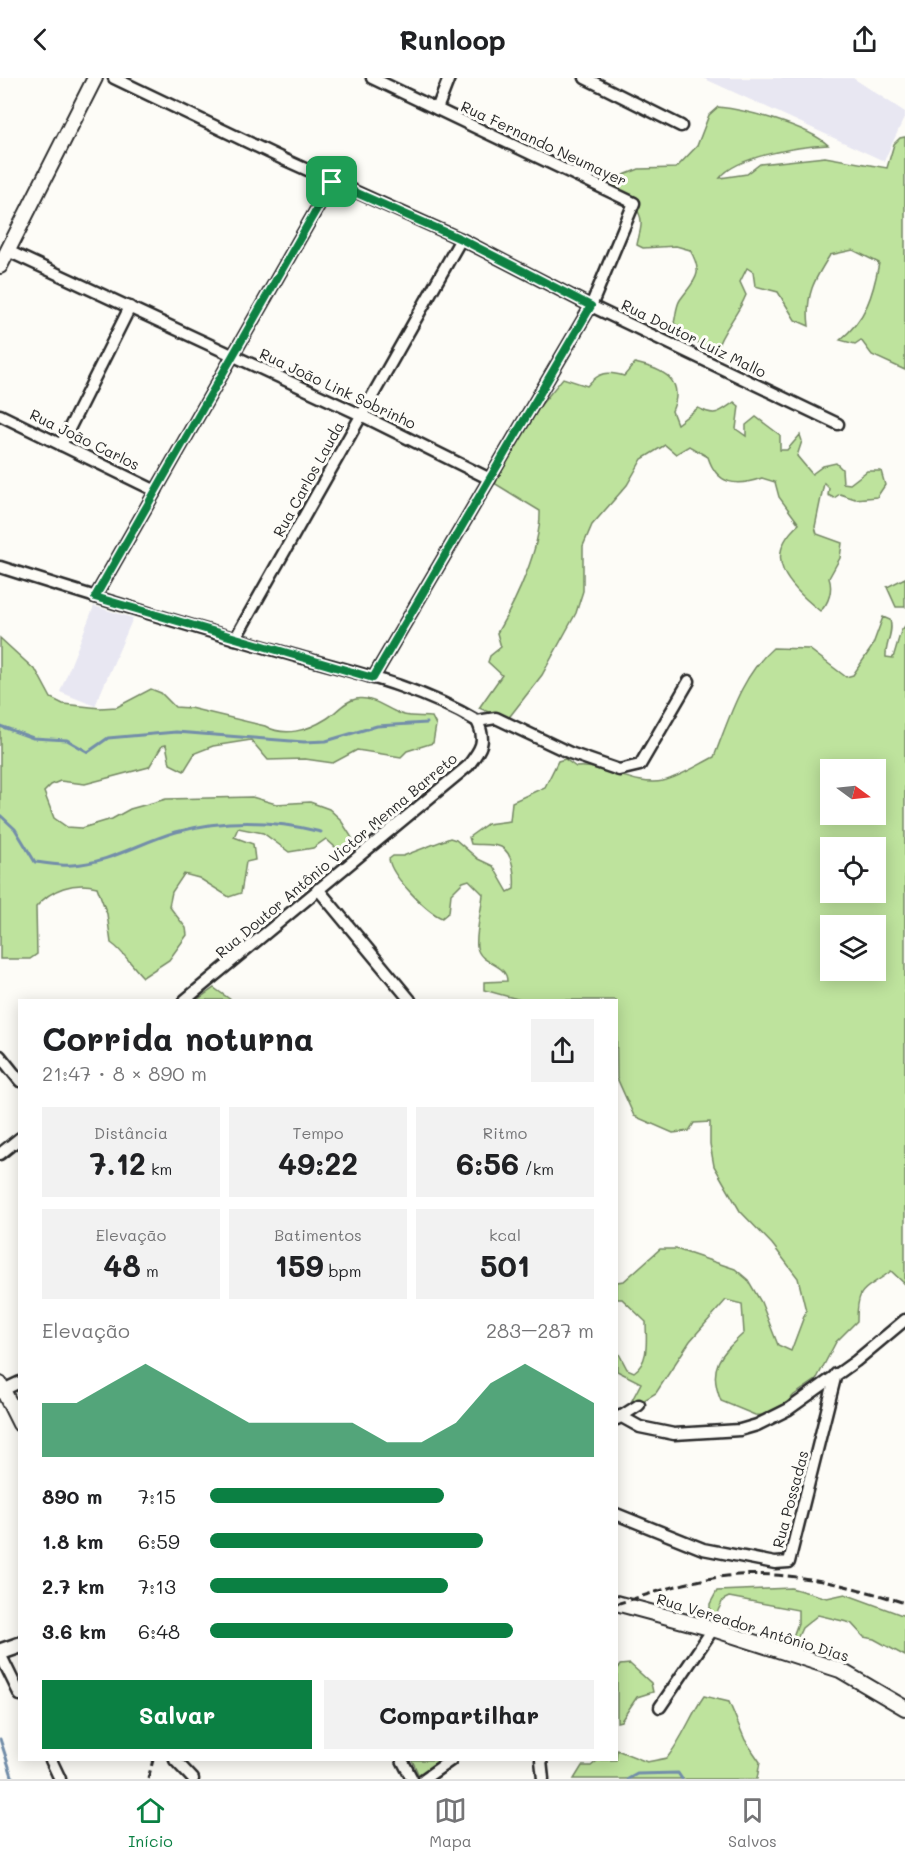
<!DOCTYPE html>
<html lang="pt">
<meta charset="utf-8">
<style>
:root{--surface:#fff;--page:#f2f2f2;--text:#202124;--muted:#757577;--line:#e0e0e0;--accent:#0b8043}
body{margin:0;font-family:Mali,sans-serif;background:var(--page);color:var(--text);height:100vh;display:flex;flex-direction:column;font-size:22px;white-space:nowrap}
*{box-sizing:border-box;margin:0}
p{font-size:20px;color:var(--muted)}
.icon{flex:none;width:33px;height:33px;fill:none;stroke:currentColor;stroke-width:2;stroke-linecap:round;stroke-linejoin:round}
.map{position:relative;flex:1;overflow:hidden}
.details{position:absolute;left:18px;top:921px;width:600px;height:762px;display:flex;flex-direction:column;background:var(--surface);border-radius:0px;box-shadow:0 3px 15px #0003}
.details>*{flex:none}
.needle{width:39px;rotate:105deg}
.controls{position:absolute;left:820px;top:681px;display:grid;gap:12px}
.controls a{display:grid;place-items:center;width:66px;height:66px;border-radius:0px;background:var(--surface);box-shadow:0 3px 15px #0003;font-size:30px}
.pin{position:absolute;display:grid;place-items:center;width:51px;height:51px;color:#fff;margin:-26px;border-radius:12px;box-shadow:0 3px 9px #0006}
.round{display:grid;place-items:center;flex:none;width:63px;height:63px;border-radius:0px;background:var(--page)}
.head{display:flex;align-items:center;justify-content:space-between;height:102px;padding:0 24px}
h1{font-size:33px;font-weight:700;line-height:45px}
.metrics{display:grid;grid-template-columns:repeat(3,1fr);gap:9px;height:102px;padding:6px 24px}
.metrics div{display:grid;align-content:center;border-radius:0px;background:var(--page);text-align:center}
.metrics b{font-size:30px;font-weight:700}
.metrics small{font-size:16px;font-weight:400}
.metrics p{font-size:16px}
.chart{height:168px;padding:12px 24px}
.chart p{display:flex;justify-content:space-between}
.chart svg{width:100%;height:108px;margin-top:6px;fill:var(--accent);opacity:.7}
.action{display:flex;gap:12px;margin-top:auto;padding:12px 24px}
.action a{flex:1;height:69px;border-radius:0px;background:var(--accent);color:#fff;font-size:24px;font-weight:700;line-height:69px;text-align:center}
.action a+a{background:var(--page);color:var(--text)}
ul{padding:0 24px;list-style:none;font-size:20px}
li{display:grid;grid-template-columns:96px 72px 1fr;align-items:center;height:45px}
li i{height:15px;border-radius:8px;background:var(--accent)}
header{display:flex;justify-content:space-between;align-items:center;height:78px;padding:0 24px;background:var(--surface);font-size:27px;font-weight:700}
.menu{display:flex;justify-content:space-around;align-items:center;height:84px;border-top:2px solid var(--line);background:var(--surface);font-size:16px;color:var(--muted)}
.menu a{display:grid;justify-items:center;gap:3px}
.menu .current{color:var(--accent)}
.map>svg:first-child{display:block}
</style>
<header><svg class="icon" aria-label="back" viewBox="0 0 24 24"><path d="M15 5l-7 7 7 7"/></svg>Runloop<svg class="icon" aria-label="share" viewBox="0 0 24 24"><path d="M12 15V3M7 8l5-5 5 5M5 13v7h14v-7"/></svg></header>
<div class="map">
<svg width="905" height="1701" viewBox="0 0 905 1701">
<rect width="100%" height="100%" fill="#fdfcf7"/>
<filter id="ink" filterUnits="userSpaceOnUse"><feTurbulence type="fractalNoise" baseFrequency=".0167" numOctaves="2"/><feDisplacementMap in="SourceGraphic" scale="12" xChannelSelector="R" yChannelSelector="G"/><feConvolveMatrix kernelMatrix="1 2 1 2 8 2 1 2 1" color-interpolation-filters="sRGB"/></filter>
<g filter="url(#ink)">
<g fill="#e8e7f2">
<path d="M703 0H853L905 34V38L884 83Z"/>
<path d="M94 528 133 540 95 628 60 614Z"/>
</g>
<g fill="#bee39d" stroke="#748764" stroke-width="1.5" fill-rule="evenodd">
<path d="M718 29C748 32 807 48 828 67 801 68 736 78 720 100L747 96 760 86 825 79 887 90 894 66 900 60 905 59V292L872 277 861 262 855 266 840 262C866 241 873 217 879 185L853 172 830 177C814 202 805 217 809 248L795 242 778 214 755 208 753 194 747 190 740 204 746 217C737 239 722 252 716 273L706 271 674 245C676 238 676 228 680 222 694 202 705 198 690 172L676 168 643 170 637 167C638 160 642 150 641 143 640 125 616 119 611 102L639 91 676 90 697 68 709 37Z"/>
<path d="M635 285C662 291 686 301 672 333L677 346 698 330C716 339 718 335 734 324L739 328 736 351 746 358V347L756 339 780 357V372H787L800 357 802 363 797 378 812 396 823 388 836 385 842 391 843 405 850 406 867 393H881L885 407 877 419 855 421 840 416 834 420 828 417 829 410 824 405 815 449 817 456 842 465 840 480 829 500C833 511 829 526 820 533 790 509 760 480 799 446L779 419 775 404 762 400C736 409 717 407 708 379L689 368 676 376 665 367 642 381 627 407 592 447 583 468V513L576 535 542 597 507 642 479 630 502 597 488 584 490 578 501 569 497 555C516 523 541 470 540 433L494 405 513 361 563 300 587 308C599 294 607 293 624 298Z"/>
<path d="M905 500V529H896L887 509Z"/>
<path d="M883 539 890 542C894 554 885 566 886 579L893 580 901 553 905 548V1206L891 1193C866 1213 857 1205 857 1243L836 1264 816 1302 794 1317 774 1338 755 1337 721 1323C707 1289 720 1277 744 1255L742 1226 726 1222 690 1263 656 1315 633 1329 630 1326 641 1305 617 1293V1272L627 1291 634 1294C650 1283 646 1261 646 1244L622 1221H617V1204L624 1203 660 1171H676L735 1191 748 1202 761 1224 778 1267 791 1273 806 1233 798 1200 772 1166 740 1133 714 1088 710 1066V1044L694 1045 689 1053 673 1055 634 1038 617 1000 616 922H521L484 912V904L507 903C507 885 480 887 477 869 475 857 482 830 483 816L469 802 463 804 451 816 449 834 442 840C427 834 391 798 389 781L393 778H403L450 760 456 762 478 781 493 788 508 814 514 811C515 800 514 775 501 769 494 766 480 767 471 766L469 759 487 746 510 743 512 724 545 709 558 683 565 681 576 689C605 686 634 709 663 703 680 699 698 687 714 679 729 641 741 598 773 570L809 571 846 599 853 597 872 569ZM831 692H876V736H831ZM831 770H876V814H831ZM831 848H876V892H831Z"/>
<path d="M0 560 37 594 51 620 63 626 100 630 117 629 151 611 161 615 175 629 190 630 265 648C284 659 307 653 326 641 336 635 344 623 356 621 375 618 388 633 404 637 412 639 423 638 432 639L436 647 433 665 407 673 401 679 357 672 333 685 305 681 268 682 251 662 213 668 195 675 184 693 170 686 166 667 162 668 149 689 85 706 60 703 51 707 44 714 54 740 67 749 82 750 112 741 130 731 166 721 252 719 276 726 310 724 329 731 340 741 356 766 344 777 326 761 313 770 289 774 263 755 238 750 234 759 253 766 255 782 246 784 241 815 229 819 199 800 184 796 172 814 169 828 186 850 187 857 169 882 143 899C132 888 123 873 111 865L107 836 97 809C74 803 51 811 36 829L37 876 30 881H0Z"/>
<path d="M214 910 231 922H197Z"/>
<path d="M791 1510 827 1520 845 1516 905 1538V1578L874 1561 864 1559 851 1545 818 1537 802 1550 795 1565 791 1564 798 1545V1532L729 1519 723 1522 716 1537 710 1536V1526L717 1513Z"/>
<path d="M630 1586 651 1605 653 1614 637 1619 621 1643 617 1644V1592L620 1587Z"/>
<path d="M704 1618 729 1624 745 1662 760 1684 757 1701H574L582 1688H591L598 1682H616L617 1672 647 1684 667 1680C683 1660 690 1638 704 1618Z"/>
<path d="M412 1682H443L420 1700Z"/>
</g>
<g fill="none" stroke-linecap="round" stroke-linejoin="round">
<g stroke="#738ea9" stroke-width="3">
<path d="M0 648 33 660 67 662 88 674 108 660 176 654 304 664 326 663 377 648 427 645"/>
<path d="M0 737 15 751 35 784C47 785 60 788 72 787 109 785 141 764 176 754 224 741 273 742 321 754"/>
<path d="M0 1661 13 1701"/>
<path d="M628 1701 637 1696 678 1695 682 1701"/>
</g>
<defs>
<g id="minor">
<path d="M114 0 283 81 461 161 591 228 838 346"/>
<path d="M372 0 634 125 591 228 373 600"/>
<path d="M585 0 681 48"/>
<path d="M437 31 449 0"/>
<path d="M8 173 361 337 490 401"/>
<path d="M0 337 156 413"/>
<path d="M61 367 130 229"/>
<path d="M0 489C91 518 183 546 275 572 344 592 415 606 477 643L496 640 570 675 619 692 640 687 689 603"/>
<path d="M95 519 332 104"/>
<path d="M235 561 461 161"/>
<path d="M318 811 410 922"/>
<path d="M185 922 468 688C481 671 487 663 477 643"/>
<path d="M0 978 20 1003"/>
<path d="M0 1076 20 1060"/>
<path d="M3 1312 20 1304"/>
<path d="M620 1338 640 1349 674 1356 740 1352 757 1347 789 1331 856 1283 905 1242"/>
<path d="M617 1341 639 1327"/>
<path d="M616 1436 703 1471 775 1485 789 1484 836 1296"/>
<path d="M0 1576 20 1617"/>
<path d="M660 1629 713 1551"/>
<path d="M51 1682 60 1701"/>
<path d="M175 1682 193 1701"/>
<path d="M402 1682 412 1701"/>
<path d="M541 1682 543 1701"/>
<path d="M424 1701 451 1682"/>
</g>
<g id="tertiary">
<path d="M0 188 95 0"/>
<path d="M0 1306 20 1346"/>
<path d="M616 1525 713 1551 840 1592 905 1630"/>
</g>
<path id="secondary" d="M0 1574 20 1567"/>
</defs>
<use href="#minor" stroke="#2b2b2b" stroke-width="15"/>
<use href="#tertiary" stroke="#2b2b2b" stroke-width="18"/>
<use href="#secondary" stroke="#2b2b2b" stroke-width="20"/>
<use href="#minor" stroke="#fdfcf7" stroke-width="10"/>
<use href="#tertiary" stroke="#fdfcf7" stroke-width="14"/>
<use href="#secondary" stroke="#fdfcf7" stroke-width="15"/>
<g stroke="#2b2b2b" stroke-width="3" stroke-dasharray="9 4.5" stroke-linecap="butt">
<path d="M616 1526C651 1516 683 1504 719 1499 782 1490 845 1506 905 1525"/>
<path d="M148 1701 153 1682"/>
</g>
</g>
</g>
<g fill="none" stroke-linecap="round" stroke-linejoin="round" filter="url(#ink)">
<defs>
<path id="route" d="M332 104 461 161 591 228 373 600 95 519Z"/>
</defs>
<use href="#route" stroke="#fff" stroke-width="12"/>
<use href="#route" stroke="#0b8043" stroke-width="8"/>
</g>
<g text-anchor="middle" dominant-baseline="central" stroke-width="6" stroke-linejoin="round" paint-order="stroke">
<g font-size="15" fill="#2b2b2b" stroke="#fdfcf7">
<text transform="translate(544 65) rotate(25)">Rua Fernando Neumayer</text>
<text transform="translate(694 260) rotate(26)">Rua Doutor Luiz Mallo</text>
<text transform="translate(338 310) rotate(25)">Rua João Link Sobrinho</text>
<text transform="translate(85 361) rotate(26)">Rua João Carlos</text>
<text transform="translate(308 401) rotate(-61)">Rua Carlos Lauda</text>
<text transform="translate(336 777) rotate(-40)">Rua Doutor Antônio Victor Menna Barreto</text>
<text transform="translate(790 1421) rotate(-75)">Rua Possadas</text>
<text transform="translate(753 1549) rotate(17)">Rua Vereador Antônio Dias</text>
</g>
</g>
</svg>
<div class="controls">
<a><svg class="needle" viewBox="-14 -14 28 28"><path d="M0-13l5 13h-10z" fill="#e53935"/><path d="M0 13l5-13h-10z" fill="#757577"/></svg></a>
<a><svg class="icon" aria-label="locate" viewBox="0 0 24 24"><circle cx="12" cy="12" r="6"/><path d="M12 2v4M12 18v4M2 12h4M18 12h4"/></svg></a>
<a><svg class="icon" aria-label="layers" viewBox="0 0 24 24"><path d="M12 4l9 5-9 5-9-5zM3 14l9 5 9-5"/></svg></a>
</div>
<div class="pin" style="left:332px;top:104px;background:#1e9e55"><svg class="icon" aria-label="arrive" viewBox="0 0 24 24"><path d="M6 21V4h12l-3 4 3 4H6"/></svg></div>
<section class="details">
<div class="head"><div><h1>Corrida noturna</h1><p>21:47 · 8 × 890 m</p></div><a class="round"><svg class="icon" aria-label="share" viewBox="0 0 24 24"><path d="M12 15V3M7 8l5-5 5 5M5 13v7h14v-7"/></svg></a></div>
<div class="metrics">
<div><p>Distância</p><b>7.12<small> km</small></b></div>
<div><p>Tempo</p><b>49:22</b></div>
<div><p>Ritmo</p><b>6:56<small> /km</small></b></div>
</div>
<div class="metrics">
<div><p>Elevação</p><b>48<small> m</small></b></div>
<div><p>Batimentos</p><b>159<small> bpm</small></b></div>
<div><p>kcal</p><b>501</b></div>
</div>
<div class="chart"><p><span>Elevação</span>283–287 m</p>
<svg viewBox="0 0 160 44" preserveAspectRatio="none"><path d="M0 44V22L10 22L20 14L30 6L40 14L50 22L60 30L70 30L80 30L90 30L100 38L110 38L120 30L130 14L140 6L150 14L160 22V44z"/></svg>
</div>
<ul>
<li><b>890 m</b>7:15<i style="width:61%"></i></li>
<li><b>1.8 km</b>6:59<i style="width:71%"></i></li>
<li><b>2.7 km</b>7:13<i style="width:62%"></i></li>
<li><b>3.6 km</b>6:48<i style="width:79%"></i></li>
</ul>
<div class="action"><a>Salvar</a><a>Compartilhar</a></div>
</section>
</div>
<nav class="menu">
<a class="current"><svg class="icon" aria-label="home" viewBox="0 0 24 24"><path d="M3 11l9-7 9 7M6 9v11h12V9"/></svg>Início</a>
<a><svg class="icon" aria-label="map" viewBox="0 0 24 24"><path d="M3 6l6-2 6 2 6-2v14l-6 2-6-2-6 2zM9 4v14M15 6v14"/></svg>Mapa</a>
<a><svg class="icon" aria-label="saved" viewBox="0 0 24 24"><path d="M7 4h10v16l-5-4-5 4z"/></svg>Salvos</a>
</nav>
